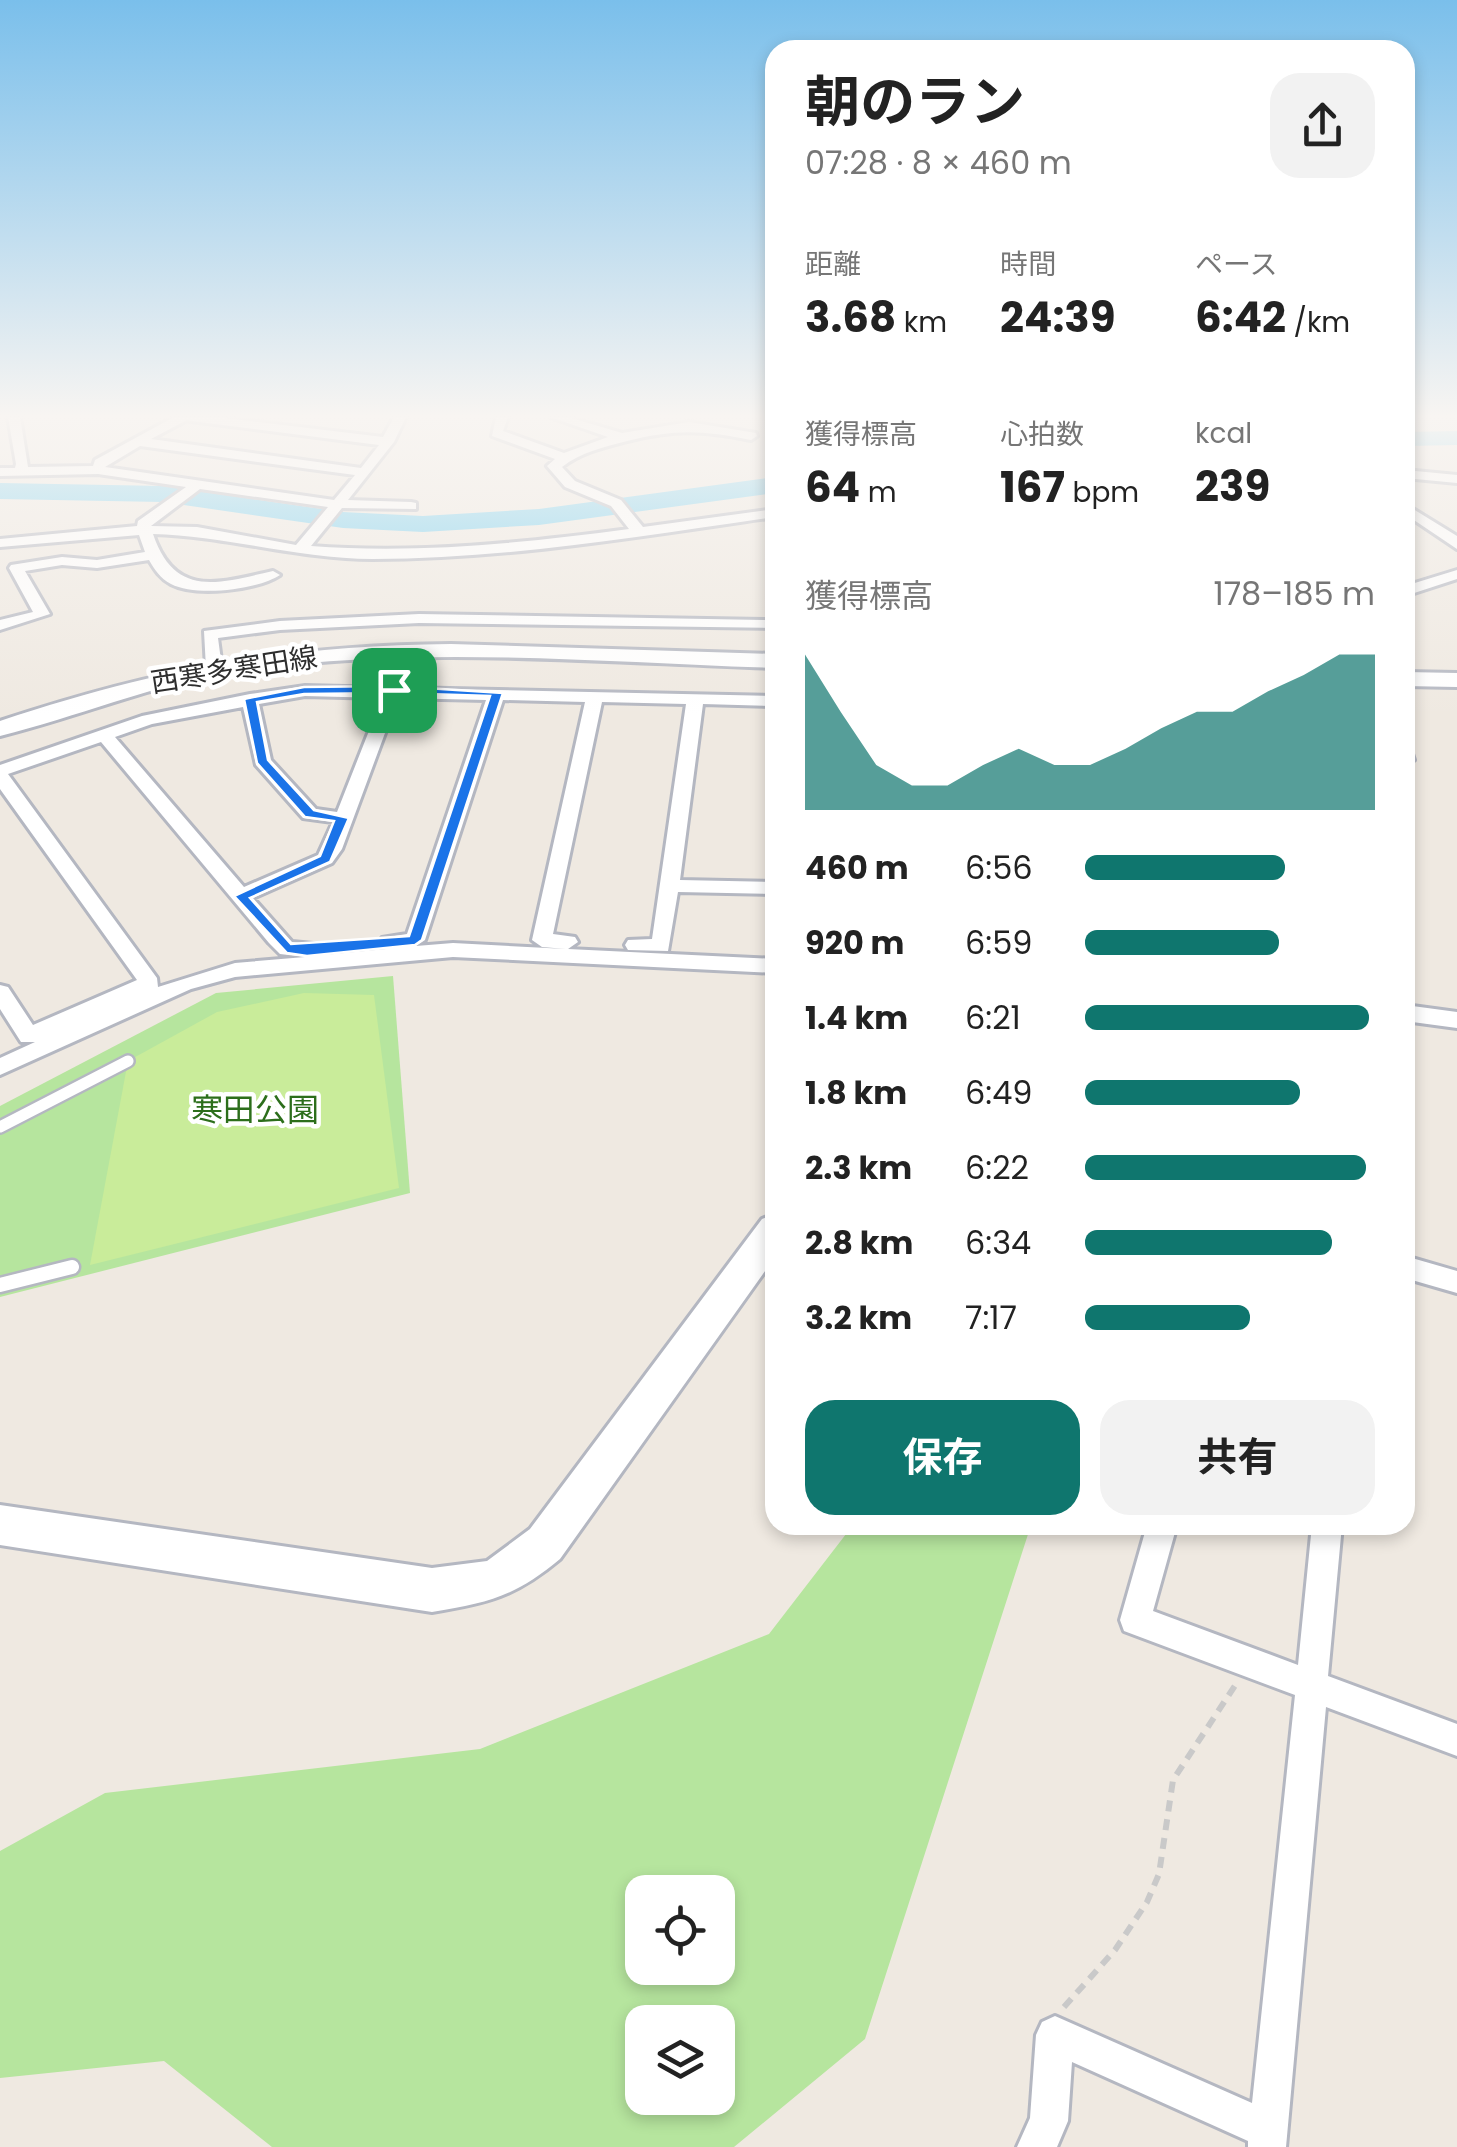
<!DOCTYPE html>
<html lang="ja">
<meta charset="utf-8">
<style>
:root{--surface:#fff;--page:#f2f2f2;--text:#222;--muted:#767676;--accent:#0f766e}
body{margin:0;font-family:Poppins,"Noto Sans JP",sans-serif;background:var(--page);color:var(--text);height:100vh;display:flex;flex-direction:column;font-size:38px;white-space:nowrap}
*{box-sizing:border-box;margin:0}
p{font-size:32px;color:var(--muted)}
.icon{flex:none;width:55px;height:55px;fill:none;stroke:currentColor;stroke-width:2;stroke-linecap:round;stroke-linejoin:round}
.map{position:relative;flex:1;overflow:hidden}
.details{position:absolute;left:765px;top:40px;width:650px;height:1495px;display:flex;flex-direction:column;background:var(--surface);border-radius:30px;box-shadow:0 5px 15px #0003}
.details>*{flex:none}
.controls{position:absolute;left:625px;top:1875px;display:grid;gap:20px}
.controls a{display:grid;place-items:center;width:110px;height:110px;border-radius:20px;background:var(--surface);box-shadow:0 5px 15px #0003;font-size:50px}
.pin{position:absolute;display:grid;place-items:center;width:85px;height:85px;color:#fff;margin:-42px;border-radius:20px;box-shadow:0 5px 15px #0006}
.round{display:grid;place-items:center;flex:none;width:105px;height:105px;border-radius:30px;background:var(--page)}
.summary{display:flex;align-items:center;justify-content:space-between;height:170px;padding:0 40px}
h1{font-size:55px;font-weight:700;line-height:75px}
.figures{display:grid;grid-template-columns:repeat(3,1fr);gap:15px;height:170px;padding:10px 40px}
.figures div{display:grid;align-content:center}
.figures b{font-size:42px;font-weight:700}
.figures small{font-size:28px;font-weight:400}
.figures p{font-size:28px}
.chart{height:280px;padding:20px 40px}
.chart p{display:flex;justify-content:space-between}
.chart svg{width:100%;height:180px;margin-top:10px;fill:var(--accent);opacity:.7}
.cta{display:flex;gap:20px;margin-top:auto;padding:20px 40px}
.cta a{flex:1;height:115px;border-radius:30px;background:var(--accent);color:#fff;font-size:40px;font-weight:700;line-height:115px;text-align:center}
.cta a+a{background:var(--page);color:var(--text)}
ul{padding:0 40px;list-style:none;font-size:32px}
li{display:grid;grid-template-columns:160px 120px 1fr;align-items:center;height:75px}
li i{height:25px;border-radius:12px;background:var(--accent)}
.map>svg:first-child{display:block}
</style>
<div class="map">
<svg width="1457" height="2147" viewBox="0 0 1457 2147">
<rect width="100%" height="100%" fill="#efe9e1"/>
<g fill="#b6e59e" fill-rule="evenodd">
<path d="M393 976 410 1193 0 1297V1106L216 993Z"/>
<path d="M853 1525H1031L865 2039 734 2147H272L164 2061 0 2078V1851L105 1793 480 1749 769 1634ZM642 1892H718V1968H642ZM642 2022H718V2098H642Z"/>
</g>
<path fill="#c9ec9a" d="M304 993 374 995 399 1188 90 1265 128 1061 217 1012Z"/>
<g fill="none" stroke-linecap="round" stroke-linejoin="round">
<g fill="#75cff0" fill-rule="evenodd">
<path d="M1457 431V445L1405 446V432Z"/>
<path d="M775 477V493L539 525 423 532 343 528 163 502 0 499V483L163 486 343 512 423 516 539 509Z"/>
</g>
<defs>
<path id="lane-far1" d="M0 1127 128 1061"/>
<path id="lane" d="M0 1285 72 1267"/>
<g id="street">
<path d="M8 417H20L28 467 93 466 95 460 174 417H217L383 437 394 417H406L394 442 348 500 411 502 416 503V509L342 508 311 546C417 554 524 543 629 529L611 506 565 487 547 466 555 459 492 436 496 417H508L503 431 564 453 608 437 550 417H568L622 433 689 422 756 433 757 436 751 440C702 430 675 429 627 441 604 447 581 452 562 467L575 481 621 500 643 527 775 509V517C642 536 508 559 373 559 299 559 227 536 153 534 175 599 219 583 273 571L280 575C257 590 196 597 171 584 160 578 155 570 149 560L97 568 62 565 25 571 50 614 0 630V620L33 612 9 568 11 565 62 557 97 560 145 552 139 535 0 547V539L137 526 138 521 186 487 98 474 0 476V468H15L16 464ZM187 420 191 421 379 445 361 468 151 439ZM140 446 355 475 334 500 105 467ZM200 489 328 507 296 545 197 527 151 526Z"/>
<path d="M1405 470 1457 475V483L1405 478Z"/>
<path d="M1405 504 1457 536V549L1405 514Z"/>
<path d="M1457 570V579L1405 596V586Z"/>
<path d="M419 614 769 620 775 622V628L419 623 280 630 218 638 222 668 214 673 206 668 204 631 280 621Z"/>
<path d="M408 646 416 651 402 688 775 696V706L703 704 680 880 775 882V894L678 892 668 951 628 950 625 945 628 940 652 939 686 704 602 702 553 934 575 937 578 942 568 949 775 959V973L453 957 235 977 191 989 0 1075V1058L35 1042H21L0 1009V985L8 987 33 1025 137 980 0 789V765L142 716 250 694 305 686 386 688 400 651ZM305 696 382 698 337 812 316 809 271 760 259 704ZM398 698 486 700 407 934 382 938 379 943 386 949 324 955 327 950 324 945 292 942 253 898 332 863 342 849ZM503 700 585 702 532 940 542 947 566 949 453 943 416 946 425 940ZM243 707 256 765 303 818 333 822 318 855 244 887 115 737 152 724ZM101 742 269 943 280 954 305 957 235 963 158 987 157 978 8 774Z"/>
<path d="M1405 750 1411 751 1414 760 1405 765Z"/>
<path d="M1405 1005 1457 1012V1028L1405 1021Z"/>
<path d="M1405 1256 1457 1271V1293L1405 1278Z"/>
<path d="M1147 1525H1177L1153 1611 1298 1665 1312 1525H1342L1328 1676 1457 1724V1756L1326 1707 1286 2147H1248V2141L1072 2062 1068 2121 1057 2147H1017L1030 2118 1036 2035 1042 2022 1055 2016 1252 2103 1295 1695 1124 1631 1120 1620Z"/>
</g>
<g id="secondary">
<path d="M451 644 775 654V668C593 662 408 644 227 673 149 686 77 717 0 736V721C159 668 283 646 451 644Z"/>
<path d="M1405 672 1457 673V687L1405 686Z"/>
<path d="M775 1214V1257L560 1559C516 1596 488 1603 432 1612L0 1545V1505L432 1568 487 1561 530 1529 762 1219Z"/>
</g>
</defs>
<use href="#lane-far1" stroke="#b4b7c1" stroke-width="16"/>
<use href="#lane" stroke="#b4b7c1" stroke-width="19"/>
<use href="#street" stroke="#b4b7c1" stroke-width="6"/>
<use href="#secondary" stroke="#b4b7c1" stroke-width="6"/>
<path stroke="#c9c9c9" stroke-width="6" stroke-dasharray="11 8" stroke-linecap="butt" d="M1064 2007 1115 1950 1147 1902 1159 1874 1173 1780 1236 1684"/>
<use href="#lane-far1" stroke="#fff" stroke-width="11"/>
<use href="#lane" stroke="#fff" stroke-width="14"/>
<use href="#street" fill="#fff" fill-rule="evenodd"/>
<use href="#secondary" fill="#fff" fill-rule="evenodd"/>
</g>
<linearGradient id="sky" x2="0" y2="1"><stop stop-color="#7abfeb"/><stop offset="0.58" stop-color="#f8f5f2"/><stop offset="1" stop-color="#f8f5f2" stop-opacity="0"/></linearGradient>
<rect width="1457" height="717" fill="url(#sky)"/>
<path fill="#1a73e8" stroke="#fff" stroke-width="2.5" fill-rule="evenodd" d="M394 686 503 693 422 940 415 945 307 956 287 953 234 896 320 856 334 821 305 817 257 763 244 699 304 687ZM394 693 490 696 409 936 291 944 250 898 330 862 349 818 314 810 268 760 257 702 304 694Z"/>
<g text-anchor="middle" dominant-baseline="central" stroke-width="9" stroke-linejoin="round" paint-order="stroke">
<g font-size="28" fill="#2e2e2e" stroke="#fff">
<text transform="translate(234 670) rotate(-9)">西寒多寒田線</text>
</g>
<g font-size="32" fill="#2c6e1b" stroke="#fff">
<text x="255" y="1109">寒田公園</text>
</g>
</g>
</svg>
<div class="controls">
<a><svg class="icon" aria-label="locate" viewBox="0 0 24 24"><circle cx="12" cy="12" r="6"/><path d="M12 2v4M12 18v4M2 12h4M18 12h4"/></svg></a>
<a><svg class="icon" aria-label="layers" viewBox="0 0 24 24"><path d="M12 4l9 5-9 5-9-5zM3 14l9 5 9-5"/></svg></a>
</div>
<div class="pin" style="left:394px;top:690px;background:#1e9e55"><svg class="icon" aria-label="arrive" viewBox="0 0 24 24"><path d="M6 21V4h12l-3 4 3 4H6"/></svg></div>
<section class="details">
<div class="summary"><div><h1>朝のラン</h1><p>07:28 · 8 × 460 m</p></div><a class="round"><svg class="icon" aria-label="share" viewBox="0 0 24 24"><path d="M12 15V3M7 8l5-5 5 5M5 13v7h14v-7"/></svg></a></div>
<div class="figures">
<div><p>距離</p><b>3.68<small> km</small></b></div>
<div><p>時間</p><b>24:39</b></div>
<div><p>ペース</p><b>6:42<small> /km</small></b></div>
</div>
<div class="figures">
<div><p>獲得標高</p><b>64<small> m</small></b></div>
<div><p>心拍数</p><b>167<small> bpm</small></b></div>
<div><p>kcal</p><b>239</b></div>
</div>
<div class="chart"><p><span>獲得標高</span>178–185 m</p>
<svg viewBox="0 0 160 44" preserveAspectRatio="none"><path d="M0 44V6L10 20L20 33L30 38L40 38L50 33L60 29L70 33L80 33L90 29L100 24L110 20L120 20L130 15L140 11L150 6L160 6V44z"/></svg>
</div>
<ul>
<li><b>460 m</b>6:56<i style="width:69%"></i></li>
<li><b>920 m</b>6:59<i style="width:67%"></i></li>
<li><b>1.4 km</b>6:21<i style="width:98%"></i></li>
<li><b>1.8 km</b>6:49<i style="width:74%"></i></li>
<li><b>2.3 km</b>6:22<i style="width:97%"></i></li>
<li><b>2.8 km</b>6:34<i style="width:85%"></i></li>
<li><b>3.2 km</b>7:17<i style="width:57%"></i></li>
</ul>
<div class="cta"><a>保存</a><a>共有</a></div>
</section>
</div>
